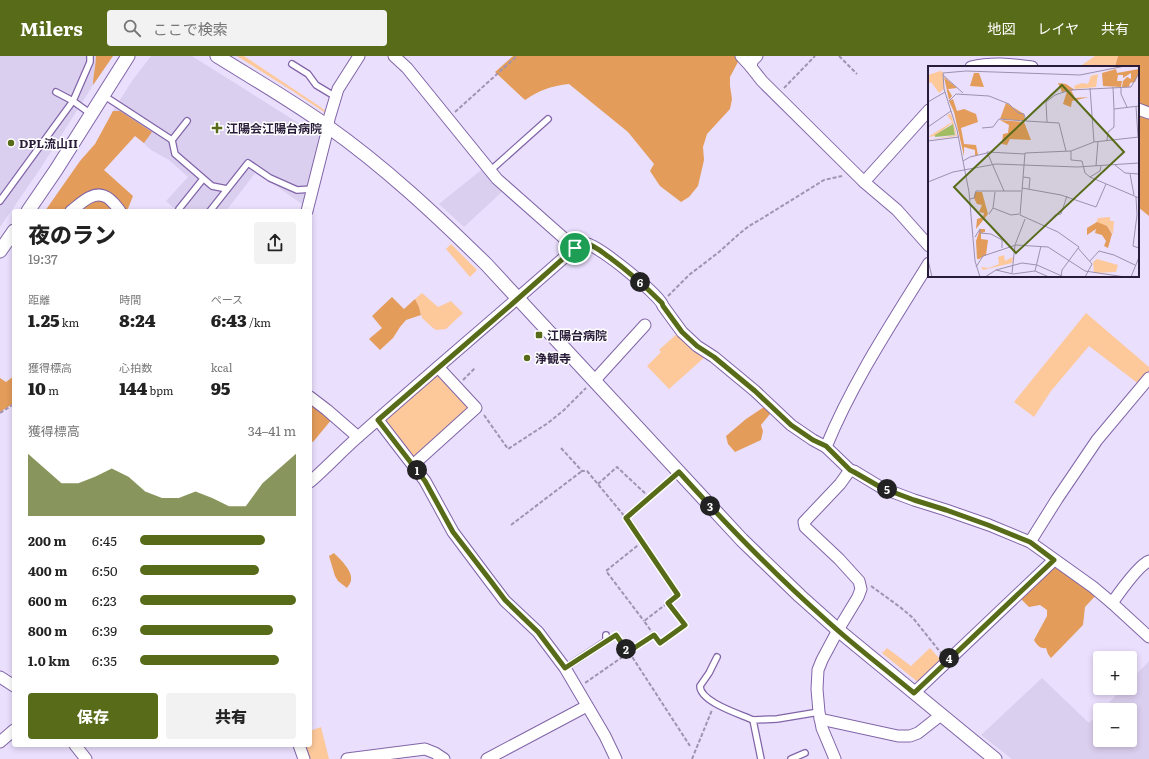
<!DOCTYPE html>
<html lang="ja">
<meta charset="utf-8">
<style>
:root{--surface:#fff;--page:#f2f2f2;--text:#222;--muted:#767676;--accent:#576b19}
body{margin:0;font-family:Literata,"Noto Sans JP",serif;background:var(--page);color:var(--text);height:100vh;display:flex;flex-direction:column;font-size:15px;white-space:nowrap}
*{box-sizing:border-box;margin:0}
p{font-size:13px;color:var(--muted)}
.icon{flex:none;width:22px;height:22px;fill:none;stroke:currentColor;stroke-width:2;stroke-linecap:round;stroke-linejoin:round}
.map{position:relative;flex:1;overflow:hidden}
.sheet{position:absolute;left:12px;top:153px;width:300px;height:538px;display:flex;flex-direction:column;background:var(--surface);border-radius:4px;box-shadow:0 2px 6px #0003}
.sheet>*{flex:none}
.controls{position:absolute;left:1093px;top:595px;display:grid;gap:8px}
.controls a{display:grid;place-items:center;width:44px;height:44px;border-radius:4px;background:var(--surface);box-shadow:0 2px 6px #0003;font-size:20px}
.pin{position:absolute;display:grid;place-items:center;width:34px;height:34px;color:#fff;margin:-17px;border:2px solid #fff;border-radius:50%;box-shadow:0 1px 4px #0007}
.km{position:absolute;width:20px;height:20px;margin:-10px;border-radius:50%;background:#222;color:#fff;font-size:11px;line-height:20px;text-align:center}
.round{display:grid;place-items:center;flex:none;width:42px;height:42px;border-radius:4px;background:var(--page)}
.headline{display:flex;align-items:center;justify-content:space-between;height:68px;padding:0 16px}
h1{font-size:22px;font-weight:800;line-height:30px}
.figures{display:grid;grid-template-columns:repeat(3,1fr);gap:6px;height:68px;padding:4px 16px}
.figures div{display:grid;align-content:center}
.figures b{font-size:17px;font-weight:800}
.figures small{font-size:11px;font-weight:400}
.figures p{font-size:11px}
.chart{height:112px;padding:8px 16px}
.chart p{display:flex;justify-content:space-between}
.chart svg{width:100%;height:72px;margin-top:4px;fill:var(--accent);opacity:.7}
.primary-button{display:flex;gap:8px;margin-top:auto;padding:8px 16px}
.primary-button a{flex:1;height:46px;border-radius:4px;background:var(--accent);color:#fff;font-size:16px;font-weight:800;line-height:46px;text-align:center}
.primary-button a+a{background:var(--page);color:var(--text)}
ul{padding:0 16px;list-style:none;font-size:13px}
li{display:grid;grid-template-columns:64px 48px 1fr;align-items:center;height:30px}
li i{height:10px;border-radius:5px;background:var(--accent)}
header{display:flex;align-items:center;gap:24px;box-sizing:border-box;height:56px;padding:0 20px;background:var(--accent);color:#fff}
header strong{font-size:19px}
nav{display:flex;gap:22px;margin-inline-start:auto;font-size:14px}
.search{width:280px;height:36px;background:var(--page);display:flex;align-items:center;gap:10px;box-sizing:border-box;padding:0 14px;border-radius:4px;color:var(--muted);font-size:15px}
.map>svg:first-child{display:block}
</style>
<header>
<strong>Milers</strong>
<div class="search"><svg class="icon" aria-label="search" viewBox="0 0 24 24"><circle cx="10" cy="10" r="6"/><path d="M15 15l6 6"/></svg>ここで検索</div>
<nav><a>地図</a><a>レイヤ</a><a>共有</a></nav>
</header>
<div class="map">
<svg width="1149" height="703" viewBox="0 0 1149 703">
<rect width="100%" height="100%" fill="#eadffd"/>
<g fill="#dbcfef">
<path d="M0 0H113L93 29 40 113 0 171Z"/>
<path d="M151 0H192L322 82 305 150 256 116 226 155H177L166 145 188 121 169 104 151 94 111 58 132 25Z"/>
<path d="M485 111 505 133 464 171 439 148Z"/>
<path d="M1149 605V703H1012L981 679 1042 622 1089 667 1100 656V684H1130V654H1102L1123 632H1130V625Z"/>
</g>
<g fill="#fdc99b">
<path d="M237 0H244L319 50 327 56V58L294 36Z"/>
<path d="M1095 0H1118L1115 11H1079Z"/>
<path d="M451 188 477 214 470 221 446 193Z"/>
<path d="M422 237 438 251 451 245 463 257 446 273 436 274 433 272 422 262 419 251 415 243Z"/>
<path d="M1086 257 1149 311V319L1140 329 1089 290 1051 335 1034 361 1014 346Z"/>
<path d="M679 276 706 300 669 333 647 310 661 296 659 294Z"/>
<path d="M439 316 471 351 414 405 384 364Z"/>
<path d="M887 592 911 610 930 592 939 602 942 600 944 603 919 627 882 597Z"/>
<path d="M321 671 329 703H309L304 689H310V675Z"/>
</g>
<g fill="#e39c5a">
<path d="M96 0H113L93 29C93 19 96 10 96 0Z"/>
<path d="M513 0H735L739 4 730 21V30L732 43 730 53 707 78 703 91 704 104 698 130 689 141 681 146 660 130 650 115 654 108 628 76 569 28C551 30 540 34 525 44L495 16Z"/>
<path d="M1118 0H1149V54L1138 50V11H1115Z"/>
<path d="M113 55H120L152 76 144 87 135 80 104 114 133 140 127 155H124L109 139 67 155H45L80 105 95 88Z"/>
<path d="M1140 57 1149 60V160L1138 151V61Z"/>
<path d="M92 144H104L116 155H76Z"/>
<path d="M392 241 404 253 415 243 419 251 421 259 406 264 400 271 393 282 380 294 369 283 382 272 372 260Z"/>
<path d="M14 320V347L0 356V322L6 326Z"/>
<path d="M310 345 332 363 313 386 310 384Z"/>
<path d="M764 351 770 358 761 369 763 375 761 384 735 396 728 388 726 380 746 363Z"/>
<path d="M334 497C340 503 353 515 351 524 351 527 348 530 347 532L338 525 335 520 329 500Z"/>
<path d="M1054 509 1097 538 1085 551 1083 569 1051 602 1048 598 1046 592C1040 593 1037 589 1034 584L1047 560V554L1040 549 1029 551 1019 541Z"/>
</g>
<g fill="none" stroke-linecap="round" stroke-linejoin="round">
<defs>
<g id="service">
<path d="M90 0V6L73 45 91 58"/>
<path d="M292 8 308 18 316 29 336 41"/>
<path d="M103 39 172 84 187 65"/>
<path d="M172 84 175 98 212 130 227 133"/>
<path d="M491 114 548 63"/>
<path d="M0 145 73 45 56 36"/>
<path d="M179 153 203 123"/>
<path d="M210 155 248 107 270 122 297 134 313 133"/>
<path d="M717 601 709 617 700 630C700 646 740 658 753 664"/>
<path d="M565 612 606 585V579"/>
<path d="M761 703 753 664 777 663 819 656"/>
<path d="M791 703 805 697"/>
</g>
<g id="minor">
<path d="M394 0 407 12 497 123 575 192"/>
<path d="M741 0 751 11"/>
<path d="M757 0 752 5 751 11 762 25 864 126 897 154 929 190"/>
<path d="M971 11C992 6 1011 8 1032 11"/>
<path d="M1138 53 1149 57"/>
<path d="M864 126 929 54"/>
<path d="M71 155C80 148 93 135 104 140 111 142 116 150 120 155"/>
<path d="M307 155 326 80 329 63 338 33 359 0"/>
<path d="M594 325 645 269"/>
<path d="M310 341 327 354 358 381"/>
<path d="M378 364 425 425 453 476 489 524 505 545 538 576 565 612 605 680 616 703"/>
<path d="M826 391C853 325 892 267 929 207"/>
<path d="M413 409 476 352 438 311"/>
<path d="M310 426C327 411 342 395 359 380 430 317 504 255 575 192 579 189 582 187 587 188 599 190 660 239 663 250L682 276 697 290 714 301 755 335 791 369 813 384 826 391 850 414 854 415 882 432 914 444 946 454 989 469 1030 486 1093 531 1112 547 1149 581"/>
<path d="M1030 486 1057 443 1097 384 1149 322"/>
<path d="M1112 547C1119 537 1139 509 1149 505"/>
<path d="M0 621 14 630"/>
<path d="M914 637 1054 504"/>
<path d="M820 663 898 680H910L918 677 941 659"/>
<path d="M0 686 14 674"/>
<path d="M75 689 86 703"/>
<path d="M299 689 304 703"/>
<path d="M347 703 425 693 435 697 444 703"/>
<path d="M487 703 587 650"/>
<path d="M835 703 822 672 819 656 817 633 818 614 822 604 838 574 858 541 861 533 859 525 839 503 805 471 804 466 840 428 850 414"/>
</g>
<g id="tertiary">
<path d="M217 0C254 23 292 45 327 70 385 111 436 159 486 208L742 484 800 540 838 574 995 703"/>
<path d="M28 155 56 114 128 0"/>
<path d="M0 195 14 175"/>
</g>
</defs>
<use href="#service" stroke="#8165a8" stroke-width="8"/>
<use href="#minor" stroke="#8165a8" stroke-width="13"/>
<use href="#tertiary" stroke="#8165a8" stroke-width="15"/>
<g stroke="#a094b1" stroke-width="2" stroke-dasharray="4 2" stroke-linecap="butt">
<path d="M839 0 857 18"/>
<path d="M784 32 815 0"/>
<path d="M455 56 517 0"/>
<path d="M668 240 689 219 719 196 739 178 749 170 761 163 824 124 842 120"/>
<path d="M463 324 475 312"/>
<path d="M0 357 14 348"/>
<path d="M484 359 508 393 548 367 564 354 586 332"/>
<path d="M561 392 582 415H587L626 462 678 539 644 565 654 579 585 627"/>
<path d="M598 428 617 411 649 441"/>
<path d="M626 462 670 424"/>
<path d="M511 469 582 415"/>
<path d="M642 486 606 515 644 565"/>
<path d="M871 530 900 551 913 562 941 597"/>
<path d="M654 579 660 587 685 569 668 547"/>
<path d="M614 580 616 579 629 596 690 690"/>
<path d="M692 703 712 654"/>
</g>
<use href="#service" stroke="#fff" stroke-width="5.5"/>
<use href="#minor" stroke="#fff" stroke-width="11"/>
<use href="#tertiary" stroke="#fff" stroke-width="13"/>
</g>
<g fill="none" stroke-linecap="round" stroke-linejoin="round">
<defs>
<path id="route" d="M585 187C594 189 602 196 609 201 628 215 645 230 662 247L663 250 682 276 697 290 714 301 755 335 791 369 813 384 826 390 850 414 854 416 882 432 914 444 946 454 988 469 1030 486 1054 504 914 637C884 612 853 589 825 563 773 517 725 467 679 416L626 462 678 539 668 547 685 569 660 587 654 579 628 596 616 579 565 612 538 576 505 544 490 524 453 476 425 425 378 364 512 248 575 192 580 188Z"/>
</defs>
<use href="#route" stroke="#fff" stroke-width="8"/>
<use href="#route" stroke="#576b19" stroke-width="5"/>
</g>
<g fill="#576b19" stroke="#fff" stroke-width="1.5">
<path d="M215 66h4v4h4v4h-4v4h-4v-4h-4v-4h4z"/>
<circle cx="11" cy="87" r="4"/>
<rect x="535" y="275" width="8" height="8" rx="2"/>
<circle cx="527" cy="302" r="4"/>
</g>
<g text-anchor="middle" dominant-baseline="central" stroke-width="3" stroke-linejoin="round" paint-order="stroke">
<g font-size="12" font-weight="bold" fill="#281c38" stroke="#fff" text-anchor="start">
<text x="226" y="72">江陽会江陽台病院</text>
<text x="19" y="87">DPL流山II</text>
<text x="547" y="279">江陽台病院</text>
<text x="535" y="302">浄観寺</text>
</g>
</g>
<g transform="translate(928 10)">
<rect width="211" height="211" fill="#eadffd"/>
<path d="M12 5 15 6 16 23 11 27 3 16 0 18V9ZM170 8 168 21 147 23 146 20 154 17 160 18 163 10ZM23 48 29 70 0 74 28 69 24 57 7 70 0 71 24 56 19 49ZM182 151V155H186L185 168 179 160 168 157 170 152ZM76 189 77 195 85 191 84 197 55 204 53 201 61 202 71 198 70 191ZM169 193 190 199 188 206 166 207 165 196Z" fill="#fdc99b"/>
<path d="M188 3 189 7 211 3V7L207 16 202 17 201 21H194L195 15 199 11 203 13V7L195 12V9H190L189 15H194L193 21 175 20 174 7ZM46 7H51L56 21 42 20ZM16 11 29 22 20 23 24 30 21 34ZM130 17 138 18 147 24 134 26ZM143 24 147 32 161 31 144 35 143 41 135 38 139 25ZM25 33 29 45 36 43 48 48 50 56 33 62 36 78 48 79 50 89 41 90 47 89V84L36 81V90L26 46 21 35ZM78 37 96 48 97 55 72 53ZM72 54 96 56 103 74 82 73 79 79 74 78 75 68 80 67 81 59ZM47 126H54L60 148 48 163 49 153 55 151 56 147 51 146 54 139 49 138 46 132ZM169 156 179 160 184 168 180 182 176 180 178 175 174 169 167 167 168 163 159 169V162ZM52 163H57V166L53 167V173L60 174 58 189 51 193H49L48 175Z" fill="#e39c5a"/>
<path d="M25 58 27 69 7 71V69Z" fill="#a2bc64"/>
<path fill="none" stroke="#9c91ae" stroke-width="1" d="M15 9 35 27M185 21 186 43M162 22 166 76M193 22V28L199 41M21 35 28 28 61 30 81 38 90 47 96 48 98 55 131 57 138 85M0 36 17 26M208 40 210 71M119 56 118 36 127 29 142 24 203 21 211 7M0 61 23 45M54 62 65 61 71 53 97 55M179 74 180 66 186 61V43L211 40M0 75 31 71M143 85V94L154 95 157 107 162 111 211 132M35 95 42 91 59 87M187 99 197 107 211 108M168 100 170 75M202 108 206 129M95 111 102 112 101 123M162 111 172 105 173 100M0 116 25 106 68 98 149 101 211 97M94 122 133 129 168 141 178 118M76 125 59 86 97 88M208 131 209 149 205 180 211 182M42 133 46 132 48 125H93M65 142 83 149 91 148M61 148 65 142 67 126M117 161 127 149 133 148 139 130M47 171 52 163V167L63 168 74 174V182M150 182 164 198 157 211M0 194 4 211M162 195 171 185 186 189 207 199M48 201 55 190 88 179 120 181 157 205 197 211M68 204 85 208 107 205 121 211M107 205 113 180M84 207 87 179 97 153M52 211 47 195 41 126 29 64 16 23 15 7 38 5 152 9 197 0M57 211 68 204 94 197 109 199 136 211M133 211 134 204 151 181 130 166 92 149 97 87 143 85 166 76 211 71M203 211 211 191"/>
<path fill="#576b19" fill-opacity="0.15" stroke="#576b19" stroke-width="2" d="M134 19 196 86 88 187 26 121Z"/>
<rect width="211" height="211" fill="none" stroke="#281c38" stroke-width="2"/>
</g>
</svg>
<div class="controls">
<a>+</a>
<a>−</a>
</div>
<div class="pin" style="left:575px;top:192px;background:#1e9e55"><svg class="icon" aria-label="arrive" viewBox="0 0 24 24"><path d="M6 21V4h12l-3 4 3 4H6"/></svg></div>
<b class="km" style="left:417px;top:414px">1</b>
<b class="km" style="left:626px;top:593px">2</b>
<b class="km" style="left:710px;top:450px">3</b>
<b class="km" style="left:949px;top:602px">4</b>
<b class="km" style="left:887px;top:433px">5</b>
<b class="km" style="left:640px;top:226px">6</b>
<section class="sheet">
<div class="headline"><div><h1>夜のラン</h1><p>19:37</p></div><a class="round"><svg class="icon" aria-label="share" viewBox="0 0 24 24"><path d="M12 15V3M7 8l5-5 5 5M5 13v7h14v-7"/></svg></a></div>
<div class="figures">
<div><p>距離</p><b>1.25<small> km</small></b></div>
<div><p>時間</p><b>8:24</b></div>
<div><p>ペース</p><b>6:43<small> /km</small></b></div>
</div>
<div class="figures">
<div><p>獲得標高</p><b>10<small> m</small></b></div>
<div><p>心拍数</p><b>144<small> bpm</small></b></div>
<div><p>kcal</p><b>95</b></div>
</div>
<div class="chart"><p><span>獲得標高</span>34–41 m</p>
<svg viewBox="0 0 160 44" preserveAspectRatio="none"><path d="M0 44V6L10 15L20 24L30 24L40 20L50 15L60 20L70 29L80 33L90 33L100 29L110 33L120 38L130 38L140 24L150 15L160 6V44z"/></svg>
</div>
<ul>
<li><b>200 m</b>6:45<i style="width:80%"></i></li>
<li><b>400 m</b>6:50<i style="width:76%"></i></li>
<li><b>600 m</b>6:23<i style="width:100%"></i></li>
<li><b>800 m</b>6:39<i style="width:85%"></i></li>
<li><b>1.0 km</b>6:35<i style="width:89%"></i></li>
</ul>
<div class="primary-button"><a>保存</a><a>共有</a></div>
</section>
</div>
